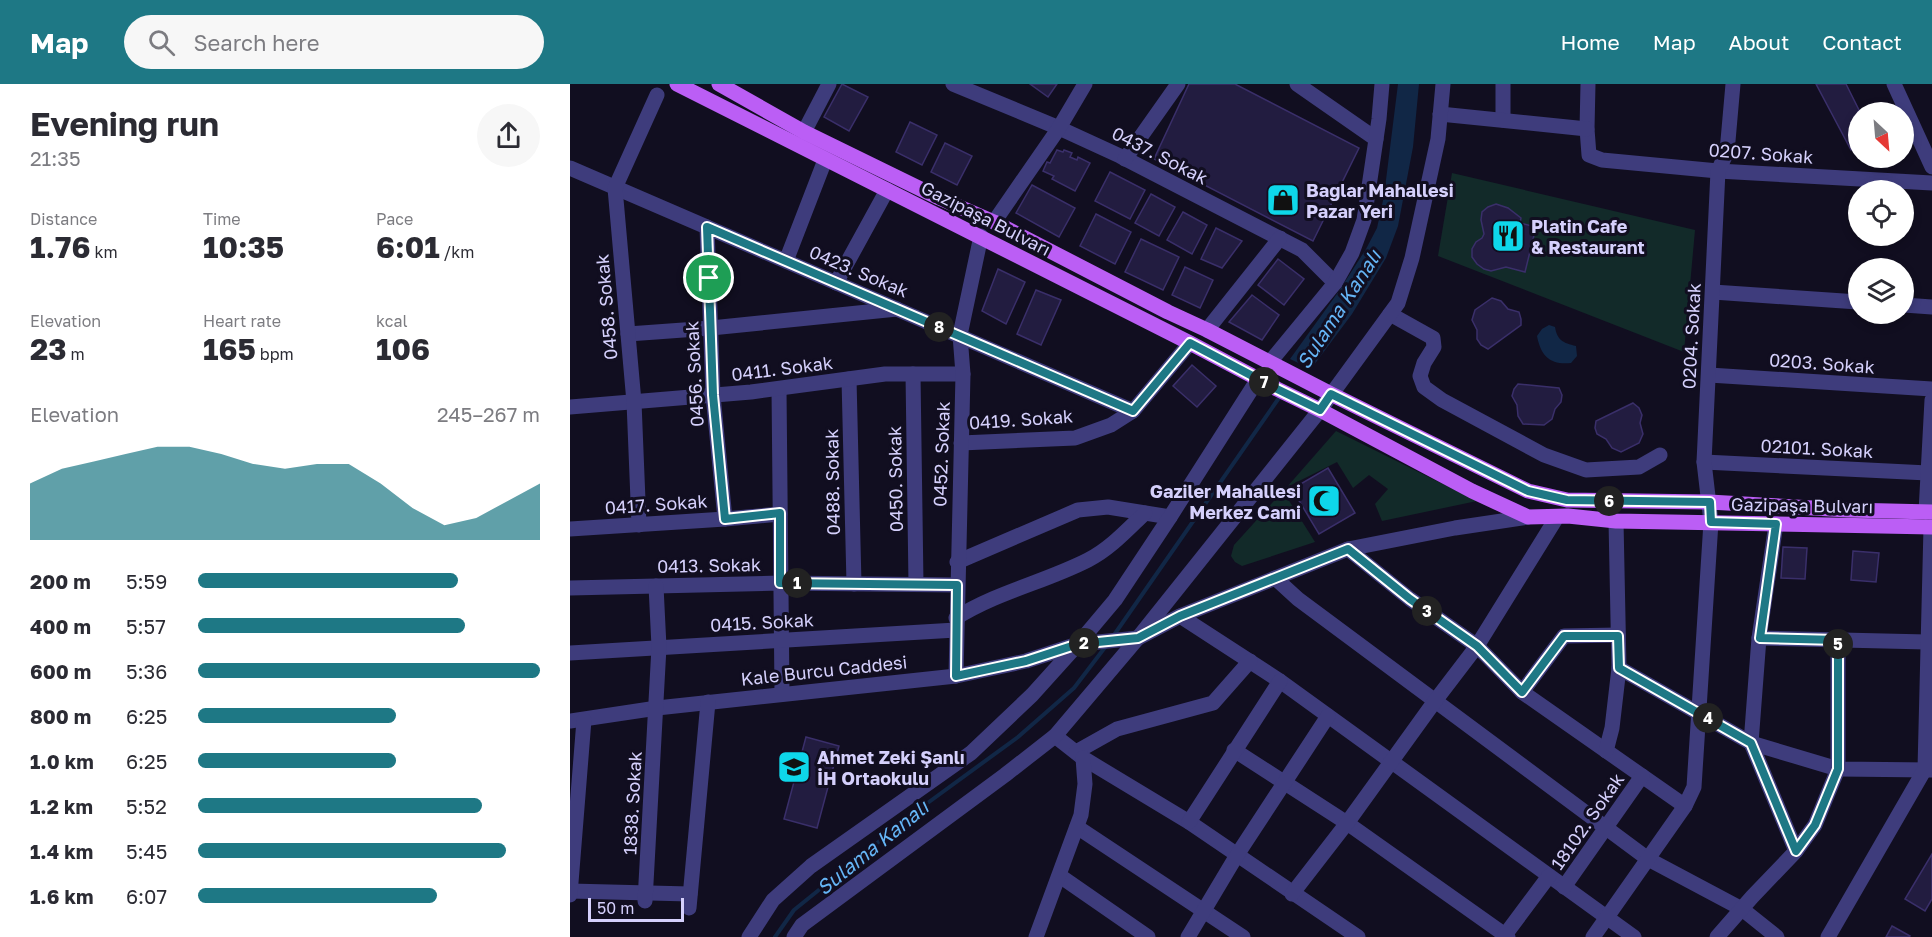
<!DOCTYPE html>
<meta charset="utf-8">
<style>
:root{--surface:#fff;--page:#f7f7f7;--text:#2b2b33;--muted:#7c7c81;--accent:#1e7885}
body{margin:0;font-family:"Golos Text",sans-serif;background:var(--page);color:var(--text);height:100vh;display:flex;flex-direction:column;font-size:22px;white-space:nowrap}
*{box-sizing:border-box;margin:0}
p{font-size:20px;color:var(--muted)}
.icon{flex:none;width:33px;height:33px;fill:none;stroke:currentColor;stroke-width:2;stroke-linecap:round;stroke-linejoin:round}
.map{position:relative;flex:1;overflow:hidden}
.details{display:flex;flex-direction:column;background:var(--surface);width:570px}
.details>*{flex:none}
.needle{width:39px;rotate:154deg}
.tools{position:absolute;left:1278px;top:18px;display:grid;gap:12px}
.tools a{display:grid;place-items:center;width:66px;height:66px;border-radius:50%;background:var(--surface);box-shadow:0 3px 9px #0003;font-size:30px}
.scale{position:absolute;left:18px;bottom:15px;width:96px;box-sizing:border-box;padding-left:6px;border:3px solid #d5d0fc;border-top:0;font-size:16px;line-height:21px;white-space:nowrap;color:#d5d0fc;-webkit-text-stroke:4px #110e20;paint-order:stroke}
.pin{position:absolute;display:grid;place-items:center;width:51px;height:51px;color:#fff;margin:-26px;border:3px solid #fff;border-radius:50%;box-shadow:0 2px 6px #0007}
.km{position:absolute;width:30px;height:30px;margin:-15px;border-radius:50%;background:#222;color:#fff;font-size:16px;line-height:30px;text-align:center}
.round{display:grid;place-items:center;flex:none;width:63px;height:63px;border-radius:32px;background:var(--page)}
.headline{display:flex;align-items:center;justify-content:space-between;height:102px;padding:0 30px}
h1{font-size:33px;font-weight:700;line-height:45px}
.figures{display:grid;grid-template-columns:repeat(3,1fr);gap:9px;height:102px;padding:6px 30px}
.figures div{display:grid;align-content:center}
.figures b{font-size:30px;font-weight:700}
.figures small{font-size:16px;font-weight:400}
.figures p{font-size:16px}
.chart{height:168px;padding:12px 30px}
.chart p{display:flex;justify-content:space-between}
.chart svg{width:100%;height:108px;margin-top:6px;fill:var(--accent);opacity:.7}
ul{padding:0 30px;list-style:none;font-size:20px}
li{display:grid;grid-template-columns:96px 72px 1fr;align-items:center;height:45px}
li i{height:15px;border-radius:8px;background:var(--accent)}
header{display:flex;align-items:center;gap:36px;box-sizing:border-box;height:84px;padding:0 30px;background:var(--accent);color:#fff}
header strong{font-size:28px}
nav{display:flex;gap:33px;margin-inline-start:auto;font-size:21px}
.search{width:420px;height:54px;background:var(--page);display:flex;align-items:center;gap:15px;box-sizing:border-box;padding:0 21px;border-radius:33px;color:var(--muted);font-size:22px}
main{display:flex;flex:1;min-height:0}
.map>svg:first-child{display:block}
</style>
<header>
<strong>Map</strong>
<div class="search"><svg class="icon" aria-label="search" viewBox="0 0 24 24"><circle cx="10" cy="10" r="6"/><path d="M15 15l6 6"/></svg>Search here</div>
<nav><a>Home</a><a>Map</a><a>About</a><a>Contact</a></nav>
</header>
<main>
<section class="details">
<div class="headline"><div><h1>Evening run</h1><p>21:35</p></div><a class="round"><svg class="icon" aria-label="share" viewBox="0 0 24 24"><path d="M12 15V3M7 8l5-5 5 5M5 13v7h14v-7"/></svg></a></div>
<div class="figures">
<div><p>Distance</p><b>1.76<small> km</small></b></div>
<div><p>Time</p><b>10:35</b></div>
<div><p>Pace</p><b>6:01<small> /km</small></b></div>
</div>
<div class="figures">
<div><p>Elevation</p><b>23<small> m</small></b></div>
<div><p>Heart rate</p><b>165<small> bpm</small></b></div>
<div><p>kcal</p><b>106</b></div>
</div>
<div class="chart"><p><span>Elevation</span>245–267 m</p>
<svg viewBox="0 0 160 44" preserveAspectRatio="none"><path d="M0 44V21L10 15L20 12L30 9L40 6L50 6L60 9L70 13L80 15L90 13L100 13L110 21L120 31L130 38L140 35L150 28L160 21V44z"/></svg>
</div>
<ul>
<li><b>200 m</b>5:59<i style="width:76%"></i></li>
<li><b>400 m</b>5:57<i style="width:78%"></i></li>
<li><b>600 m</b>5:36<i style="width:100%"></i></li>
<li><b>800 m</b>6:25<i style="width:58%"></i></li>
<li><b>1.0 km</b>6:25<i style="width:58%"></i></li>
<li><b>1.2 km</b>5:52<i style="width:83%"></i></li>
<li><b>1.4 km</b>5:45<i style="width:90%"></i></li>
<li><b>1.6 km</b>6:07<i style="width:70%"></i></li>
</ul>
</section>
<div class="map">
<svg width="1362" height="853" viewBox="0 0 1362 853">
<rect width="100%" height="100%" fill="#110e20"/>
<g fill="#122a29">
<path d="M882 89 1125 146 1114 268 868 172Z"/>
<path d="M766 347 907 417 812 437 805 420 818 405 799 391 783 404 767 378 717 403Z"/>
<path d="M713 407 745 458 672 482 665 478 661 472 664 461Z"/>
</g>
<g fill="#112746">
<path d="M828 0H849L843 63 828 142 816 174 782 230 741 285 720 275 769 207 796 165 807 144 814 112Z"/>
<path d="M979 241 985 243C987 256 993 259 1006 262L1007 272 1001 279C981 281 971 273 967 252L972 245Z"/>
</g>
<g fill="none" stroke-linecap="round" stroke-linejoin="round">
<g stroke="#112746" stroke-width="4">
<path d="M544 551 711 311"/>
<path d="M205 853 224 826 348 726 448 653 504 604 536 562"/>
</g>
</g>
<g fill="#221c40" stroke="#3a2f6a" stroke-width="1.5">
<path d="M272 0 298 13 279 47 254 33Z"/>
<path d="M460 0H487L478 13Z"/>
<path d="M619 0H665L789 64 743 157 584 75Z"/>
<path d="M1246 0H1276L1290 28H1288V62L1281 66Z"/>
<path d="M340 38 367 51 352 81 326 68Z"/>
<path d="M375 59 402 72 387 101 361 88Z"/>
<path d="M487 66 493 68 494 66 502 69 500 73 507 76 508 73 520 79 505 107 482 95 484 92 473 87 477 78 480 79Z"/>
<path d="M540 88 575 106 560 135 525 117Z"/>
<path d="M462 101 505 124 489 153 446 129Z"/>
<path d="M581 110 605 123 589 152 565 139Z"/>
<path d="M926 120 938 124 951 134 950 139 966 143 955 188 936 183 921 187 914 185 907 180 902 173V165L906 158 912 154 914 150 911 136 912 128 918 123Z"/>
<path d="M613 128 637 141 622 170 597 156Z"/>
<path d="M526 130 561 148 545 180 510 162Z"/>
<path d="M646 144 672 157 652 184 631 175Z"/>
<path d="M571 155 609 173 593 206 555 188Z"/>
<path d="M708 175 734 195 714 221 688 201Z"/>
<path d="M615 183 643 196 630 224 602 211Z"/>
<path d="M428 185 455 198 436 240 412 227Z"/>
<path d="M466 206 491 216 471 261 447 250Z"/>
<path d="M682 211 709 231 692 256 659 238Z"/>
<path d="M922 214 931 217 938 225 949 228 951 235V241L918 265 911 261 907 255V246L902 236 905 226Z"/>
<path d="M622 281 646 302 627 323 603 302Z"/>
<path d="M948 300 989 304 992 311 991 318 985 325 982 335 974 341 953 340 948 332 947 321 942 312 944 305Z"/>
<path d="M1063 319 1069 324 1072 331 1070 339 1073 350 1069 359 1051 368 1042 364 1036 355 1027 350 1025 344 1026 337Z"/>
<path d="M758 384 785 429 749 450 722 405Z"/>
<path d="M1213 463 1237 464 1235 495 1211 494Z"/>
<path d="M1283 467 1309 469 1306 498 1281 496Z"/>
<path d="M236 653 269 662 247 744 214 735Z"/>
<path d="M1362 770V815L1355 827 1335 815Z"/>
<path d="M1322 842 1340 852 1339 853H1316Z"/>
</g>
<g fill="none" stroke-linecap="round" stroke-linejoin="round">
<g stroke="#3e3c7c" stroke-width="15">
<path d="M383 0 489 44 550 72 732 166 765 199"/>
<path d="M727 0 806 55"/>
<path d="M933 0V36"/>
<path d="M1018 0 1017 45 1019 71 1032 76 1148 87 1362 99"/>
<path d="M1324 0 1362 83"/>
<path d="M870 30 1017 45"/>
<path d="M234 48 259 0"/>
<path d="M555 75 608 0"/>
<path d="M0 84 563 327"/>
<path d="M424 138 489 44 515 0"/>
<path d="M137 143 143 311 155 435"/>
<path d="M216 177 255 76"/>
<path d="M266 199 317 106"/>
<path d="M1143 208 1288 218"/>
<path d="M1334 221 1362 223"/>
<path d="M820 230 863 254 864 263 854 279 850 292 854 303 872 316 974 371 1016 386 1069 383 1090 371"/>
<path d="M637 246 710 154"/>
<path d="M58 250 141 244 327 225"/>
<path d="M700 278 765 199 782 169 794 136 809 35 812 0"/>
<path d="M343 290 346 500"/>
<path d="M1139 291 1362 305"/>
<path d="M279 295 284 500"/>
<path d="M209 305 212 610"/>
<path d="M0 323 181 308 315 290H393"/>
<path d="M391 359 505 354 541 341 563 327 620 259"/>
<path d="M1134 378 1358 389"/>
<path d="M1356 428 1362 316"/>
<path d="M1206 440 1189 554 1181 659 1226 767"/>
<path d="M69 441 64 318 45 104 87 11"/>
<path d="M0 445 155 435 210 430"/>
<path d="M778 465 840 515 907 562 952 608 1115 722"/>
<path d="M387 478 508 426 538 423 600 433"/>
<path d="M705 494 728 515 1078 775 1172 825 1207 853"/>
<path d="M0 504 210 499 387 501"/>
<path d="M610 532 710 597 1064 853"/>
<path d="M386 534C427 508 475 498 518 476 540 465 558 445 575 429"/>
<path d="M1189 554 1357 558"/>
<path d="M0 569 386 546"/>
<path d="M1049 584 1181 659 1268 685 1361 686"/>
<path d="M386 592 393 290 390 251 411 152"/>
<path d="M952 608 994 552 1048 551"/>
<path d="M0 637 87 624 386 592 456 577 508 560 568 554 610 532 778 465 885 444 958 433"/>
<path d="M485 652 513 674 619 738 788 853"/>
<path d="M664 666 777 739 938 853"/>
<path d="M1036 667 1042 644 1049 584 1046 437"/>
<path d="M506 668 547 645 643 619 680 577"/>
<path d="M619 738 710 597"/>
<path d="M507 743 673 853"/>
<path d="M490 792 578 853"/>
<path d="M994 803 1072 692"/>
<path d="M0 807 120 810"/>
<path d="M722 810 777 739 865 617 907 562 987 433"/>
<path d="M0 811 14 636"/>
<path d="M75 817 89 563 86 502"/>
<path d="M119 824 138 618"/>
<path d="M935 851 979 792"/>
<path d="M179 853 203 816 241 782 401 669 462 611 508 560 545 516 600 433 688 295"/>
<path d="M224 853 232 841 435 691 485 652 568 554 750 326 828 219 842 174 868 55 873 0"/>
<path d="M466 853 511 731 515 700 513 674"/>
<path d="M618 853 667 771 758 632"/>
<path d="M1023 853 1115 722 1124 703 1141 438 1134 378 1148 87 1157 68 1163 0"/>
<path d="M1147 853 1182 813 1226 767 1245 741 1268 685V556"/>
<path d="M1258 853 1355 685 1361 443"/>
</g>
<g stroke="#bb5ef5" stroke-width="15">
<path d="M107 0 620 259 707 305 750 326 902 407 958 433 998 432 1046 437 1362 443"/>
<path d="M149 0 234 48 369 114 424 138 598 228 637 246 761 310 958 407 997 416 1139 418 1278 426 1362 428"/>
</g>
</g>
<g fill="none" stroke-linecap="round" stroke-linejoin="round">
<defs>
<path id="route" d="M137 143 563 327 620 259 707 305 750 326 761 310 958 407 997 416 1140 418 1141 438 1206 440 1190 554 1268 556V685L1245 741 1226 767 1181 659 1049 584 1048 552H994L952 608 907 562 840 515 778 465 610 532 568 554 508 560 456 577 386 592 387 501 210 499V429L155 435 143 311Z"/>
</defs>
<use href="#route" stroke="#fff" stroke-width="12"/>
<use href="#route" stroke="#1e7885" stroke-width="8"/>
</g>
<defs>
<symbol id="shop-square" viewBox="-11 -11 22 22"><rect x="-9" y="-9" width="18" height="18" rx="4" fill="#0ed7ea" stroke="#110e20"/><path d="M-5-2.5h2.3a2.7 3.5 0 0 1 5.4 0H5L5.5 6h-11ZM-1.5-2.5h3a1.5 2.3 0 0 0-3 0Z" fill="#111"/></symbol>
<symbol id="restaurant-square" viewBox="-11 -11 22 22"><rect x="-9" y="-9" width="18" height="18" rx="4" fill="#0ed7ea" stroke="#110e20"/><path d="M-5-6h1v4h1v-4h1v4h1v-4h1v5L-1.5 .5V6h-2V.5L-5-1ZM5-6V6H3V1.5H1.5Q1.5-4 5-6Z" fill="#111"/></symbol>
<symbol id="mosque-square" viewBox="-11 -11 22 22"><rect x="-9" y="-9" width="18" height="18" rx="4" fill="#0ed7ea" stroke="#110e20"/><path d="M3.5-4.9A6 6 0 1 0 3.5 4.9A5 5 0 1 1 3.5-4.9Z" fill="#111"/></symbol>
<symbol id="school-square" viewBox="-11 -11 22 22"><rect x="-9" y="-9" width="18" height="18" rx="4" fill="#0ed7ea" stroke="#110e20"/><path d="M0-5L7-2L0 1L-7-2ZM-4 1L0 2.5L4 1V4Q0 6-4 4Z" fill="#111"/></symbol>
</defs>
<g fill-rule="evenodd">
<use href="#shop-square" x="694" y="97" width="38" height="38"/>
<use href="#restaurant-square" x="919" y="133" width="38" height="38"/>
<use href="#mosque-square" x="735" y="398" width="38" height="38"/>
<use href="#school-square" x="205" y="664" width="38" height="38"/>
</g>
<g text-anchor="middle" dominant-baseline="central" stroke-width="6" stroke-linejoin="round" paint-order="stroke">
<g font-size="18" fill="#d5d0fc" stroke="#110e20">
<text transform="translate(1191 69) rotate(4)">0207. Sokak</text>
<text transform="translate(590 71) rotate(27)">0437. Sokak</text>
<text transform="translate(416 134) rotate(27)">Gazipaşa Bulvarı</text>
<text transform="translate(289 187) rotate(23)">0423. Sokak</text>
<text transform="translate(36 223) rotate(-95)">0458. Sokak</text>
<text transform="translate(1121 252) rotate(-87)">0204. Sokak</text>
<text transform="translate(1252 279) rotate(4)">0203. Sokak</text>
<text transform="translate(212 284) rotate(-7)">0411. Sokak</text>
<text transform="translate(124 290) rotate(-93)">0456. Sokak</text>
<text transform="translate(451 335) rotate(-4)">0419. Sokak</text>
<text transform="translate(1247 364) rotate(3)">02101. Sokak</text>
<text transform="translate(371 370) rotate(-88)">0452. Sokak</text>
<text transform="translate(325 395) rotate(-91)">0450. Sokak</text>
<text transform="translate(262 398) rotate(-91)">0488. Sokak</text>
<text transform="translate(86 420) rotate(-4)">0417. Sokak</text>
<text transform="translate(1232 421) rotate(1)">Gazipaşa Bulvarı</text>
<text transform="translate(139 481) rotate(-1)">0413. Sokak</text>
<text transform="translate(192 538) rotate(-3)">0415. Sokak</text>
<text transform="translate(254 586) rotate(-6)">Kale Burcu Caddesi</text>
<text transform="translate(62 719) rotate(-87)">1838. Sokak</text>
<text transform="translate(1017 737) rotate(-55)">18102. Sokak</text>
</g>
<g font-size="18" font-weight="bold" fill="#d5d0fc" stroke="#110e20" text-anchor="start">
<text x="736" y="106">Bağlar Mahallesi<tspan x="736" dy="21">Pazar Yeri</tspan></text>
<text x="961" y="142">Platin Cafe<tspan x="961" dy="21">&amp; Restaurant</tspan></text>
<text x="731" y="407" text-anchor="end">Gaziler Mahallesi<tspan x="731" dy="21">Merkez Cami</tspan></text>
<text x="247" y="673">Ahmet Zeki Şanlı<tspan x="247" dy="21">İH Ortaokulu</tspan></text>
</g>
<g font-size="20" font-style="italic" fill="#65b5f6" stroke="#110e20">
<text transform="translate(768 225) rotate(-57)">Sulama Kanalı</text>
<text transform="translate(302 763) rotate(-39)">Sulama Kanalı</text>
</g>
</g>
</svg>
<div class="tools">
<a><svg class="needle" viewBox="-14 -14 28 28"><path d="M0-13l5 13h-10z" fill="#e53935"/><path d="M0 13l5-13h-10z" fill="#7c7c81"/></svg></a>
<a><svg class="icon" aria-label="locate" viewBox="0 0 24 24"><circle cx="12" cy="12" r="6"/><path d="M12 2v4M12 18v4M2 12h4M18 12h4"/></svg></a>
<a><svg class="icon" aria-label="layers" viewBox="0 0 24 24"><path d="M12 4l9 5-9 5-9-5zM3 14l9 5 9-5"/></svg></a>
</div>
<div class="scale">50 m</div>
<div class="pin" style="left:139px;top:194px;background:#1e9e55"><svg class="icon" aria-label="arrive" viewBox="0 0 24 24"><path d="M6 21V4h12l-3 4 3 4H6"/></svg></div>
<b class="km" style="left:227px;top:499px">1</b>
<b class="km" style="left:514px;top:559px">2</b>
<b class="km" style="left:857px;top:527px">3</b>
<b class="km" style="left:1138px;top:634px">4</b>
<b class="km" style="left:1268px;top:560px">5</b>
<b class="km" style="left:1039px;top:417px">6</b>
<b class="km" style="left:694px;top:298px">7</b>
<b class="km" style="left:369px;top:243px">8</b>
</div>
</main>
